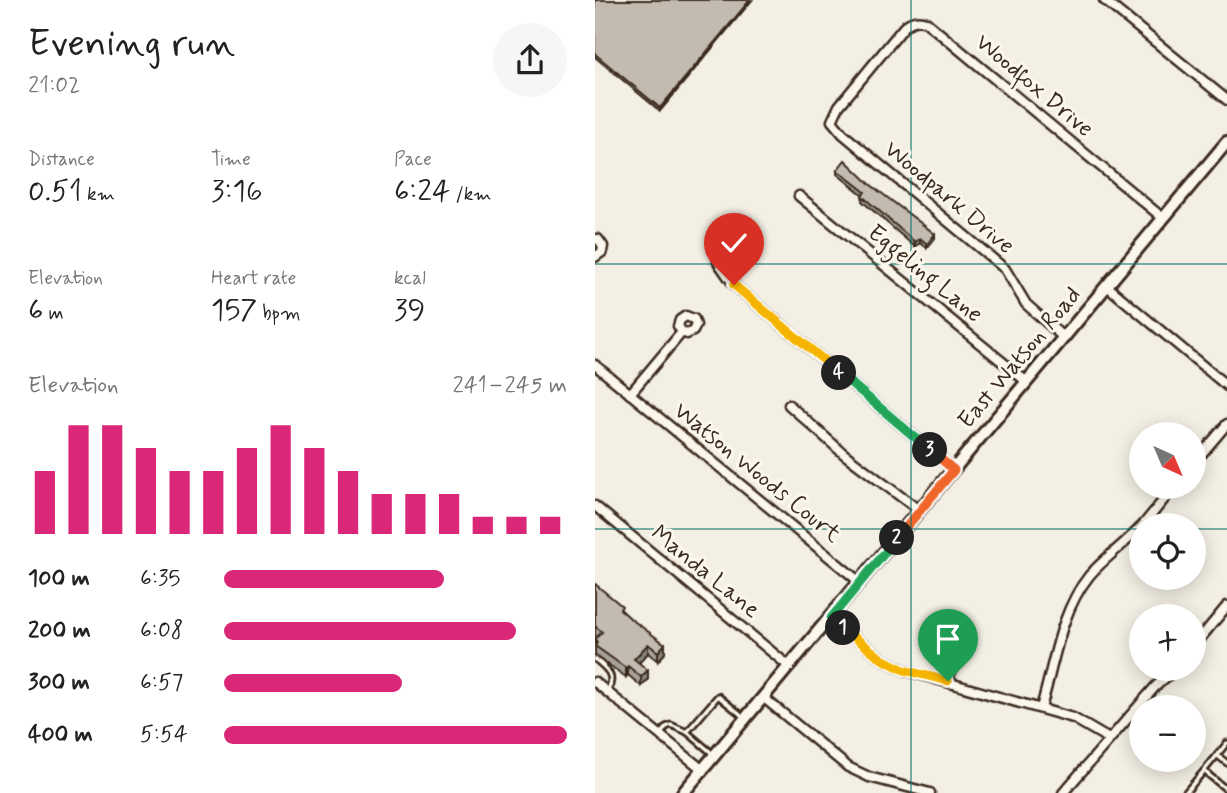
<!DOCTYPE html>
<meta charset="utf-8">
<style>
:root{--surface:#fff;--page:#f6f6f6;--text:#222;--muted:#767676;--accent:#db2777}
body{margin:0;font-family:Mynerve,sans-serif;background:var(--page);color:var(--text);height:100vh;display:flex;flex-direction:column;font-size:26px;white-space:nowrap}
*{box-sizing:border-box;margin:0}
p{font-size:23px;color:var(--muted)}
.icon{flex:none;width:38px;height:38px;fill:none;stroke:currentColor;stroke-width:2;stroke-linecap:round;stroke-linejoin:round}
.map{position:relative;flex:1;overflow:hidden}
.panel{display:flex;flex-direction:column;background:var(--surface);width:595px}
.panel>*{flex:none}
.needle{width:46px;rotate:136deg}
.controls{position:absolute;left:534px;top:422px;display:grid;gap:14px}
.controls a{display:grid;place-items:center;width:77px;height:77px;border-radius:50%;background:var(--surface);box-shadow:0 4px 18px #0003;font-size:35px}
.pin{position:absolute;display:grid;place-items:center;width:60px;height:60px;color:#fff;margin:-72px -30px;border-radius:50% 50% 50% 0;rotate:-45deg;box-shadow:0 0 7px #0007}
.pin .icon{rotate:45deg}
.km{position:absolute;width:35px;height:35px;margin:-18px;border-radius:50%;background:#222;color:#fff;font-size:19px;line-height:35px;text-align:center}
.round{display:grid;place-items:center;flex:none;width:74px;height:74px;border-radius:37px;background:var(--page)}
.head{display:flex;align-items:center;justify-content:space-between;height:119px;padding:0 28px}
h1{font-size:38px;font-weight:600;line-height:52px}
.metrics{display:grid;grid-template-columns:repeat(3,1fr);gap:10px;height:119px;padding:7px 28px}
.metrics div{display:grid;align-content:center}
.metrics b{font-size:30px;font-weight:600}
.metrics small{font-size:19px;font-weight:400}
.metrics p{font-size:19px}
.chart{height:196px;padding:14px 28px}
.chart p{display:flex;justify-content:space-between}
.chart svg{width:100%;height:126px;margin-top:7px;stroke:var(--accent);stroke-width:6}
ul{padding:0 28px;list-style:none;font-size:23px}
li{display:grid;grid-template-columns:112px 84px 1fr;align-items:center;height:52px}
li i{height:18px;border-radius:9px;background:var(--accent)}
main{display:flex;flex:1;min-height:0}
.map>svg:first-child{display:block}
</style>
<main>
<section class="panel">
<div class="head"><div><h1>Evening run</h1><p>21:02</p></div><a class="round"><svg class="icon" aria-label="share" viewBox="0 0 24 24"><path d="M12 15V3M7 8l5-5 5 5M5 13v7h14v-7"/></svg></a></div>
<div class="metrics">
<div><p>Distance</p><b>0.51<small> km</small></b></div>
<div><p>Time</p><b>3:16</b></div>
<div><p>Pace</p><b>6:24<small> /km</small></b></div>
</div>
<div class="metrics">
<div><p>Elevation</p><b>6<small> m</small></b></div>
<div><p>Heart rate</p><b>157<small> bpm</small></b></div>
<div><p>kcal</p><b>39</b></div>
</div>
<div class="chart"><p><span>Elevation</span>241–245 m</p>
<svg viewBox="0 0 160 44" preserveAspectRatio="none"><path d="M5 44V22M15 44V6M25 44V6M35 44V14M45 44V22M55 44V22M65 44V14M75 44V6M85 44V14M95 44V22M105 44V30M115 44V30M125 44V30M135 44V38M145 44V38M155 44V38"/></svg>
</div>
<ul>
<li><b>100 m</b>6:35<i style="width:64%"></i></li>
<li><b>200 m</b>6:08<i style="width:85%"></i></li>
<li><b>300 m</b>6:57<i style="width:52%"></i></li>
<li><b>400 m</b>5:54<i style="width:100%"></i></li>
</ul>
</section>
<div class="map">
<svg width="632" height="793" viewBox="0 0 632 793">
<rect width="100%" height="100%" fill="#f3efe4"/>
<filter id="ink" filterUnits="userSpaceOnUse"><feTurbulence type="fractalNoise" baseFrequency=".0143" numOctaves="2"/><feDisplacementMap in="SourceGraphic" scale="14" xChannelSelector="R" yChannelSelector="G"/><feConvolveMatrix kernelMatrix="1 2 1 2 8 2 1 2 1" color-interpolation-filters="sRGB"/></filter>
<g filter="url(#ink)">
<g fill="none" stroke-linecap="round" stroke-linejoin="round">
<defs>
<g id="lane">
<path d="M0 659C11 668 21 675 13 690"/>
<path d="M65 735 71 727 76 725 92 732"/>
<path d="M632 743 609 771 632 790"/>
<path d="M118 754 92 732 123 696 149 717"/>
<path d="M623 756 632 763"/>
<path d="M590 793 609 771"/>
</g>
<g id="street">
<path d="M509 0 632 100"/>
<path d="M204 196 432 382"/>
<path d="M0 239H3L8 246 7 252 0 257"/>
<path d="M123 262 139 285 359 470"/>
<path d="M512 286 632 386"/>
<path d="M469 338 431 304 410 269 248 134 237 121 244 106 309 27C315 21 323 19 331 22L568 218"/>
<path d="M0 365 266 583"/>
<path d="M35 394 87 332 92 334 98 331 101 325 99 319 91 316 85 320 83 326 87 332"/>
<path d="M194 405 249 454 325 511"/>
<path d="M598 464 632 424"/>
<path d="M0 506 195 667"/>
<path d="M548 525 580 486"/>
<path d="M236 618 287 659 309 670 478 718 514 739"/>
<path d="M598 647 632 606"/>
<path d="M353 681 369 628"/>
<path d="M0 682 108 770"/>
<path d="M169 698 253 767 274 777 335 793"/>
<path d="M446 708C459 664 465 612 494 576 508 559 530 544 546 527"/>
<path d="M468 793 560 687 581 668"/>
</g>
<path id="secondary" d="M88 793 632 142"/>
</defs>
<use href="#lane" stroke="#3b2a1e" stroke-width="9"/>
<use href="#street" stroke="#3b2a1e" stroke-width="13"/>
<use href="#secondary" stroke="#3b2a1e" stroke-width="16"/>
<use href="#lane" stroke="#fbf7ec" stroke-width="3.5"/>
<use href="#street" stroke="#fbf7ec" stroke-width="8"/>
<use href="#secondary" stroke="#fbf7ec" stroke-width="10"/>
</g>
<g fill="#a8a197" stroke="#3b2a1e" stroke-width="2">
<path d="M0 0H157L65 111 0 57Z"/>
<path d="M242 170 276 185 340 238 332 248 325 243 320 247 267 201 268 195 242 174Z"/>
<path d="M0 584 70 653 63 661 53 653 44 663 53 679 46 686 33 675 31 677 0 655V639L2 637 0 635Z"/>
</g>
<g fill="#88837b" stroke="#3b2a1e" stroke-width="2">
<path d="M155 0H157L65 111V108Z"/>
<path d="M340 234V238L332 248V244Z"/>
<path d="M325 238V243L320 247V242Z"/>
<path d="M53 644V653L39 668V659Z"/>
<path d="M70 644V653L63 661V652Z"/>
<path d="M33 666V675L31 677V668Z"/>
<path d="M53 670V679L46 686V677Z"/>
</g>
<g fill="#c3bbb0" stroke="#3b2a1e" stroke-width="2">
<path d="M0 0H155L65 108 0 54Z"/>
<path d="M250 160 276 185 340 234 332 244 325 238 320 242 267 196 270 192 242 170Z"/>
<path d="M0 584 27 606 25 609 36 619 70 644 63 652 53 644 39 659 53 670 46 677 33 666 31 668 0 646 2 643 0 639 7 632 0 626Z"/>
</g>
</g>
<g fill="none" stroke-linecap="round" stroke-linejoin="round" filter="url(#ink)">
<defs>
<path id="split-1" d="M248 628 287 659 309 670 353 681"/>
<path id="split-2" d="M248 628 236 618 302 538"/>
<path id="split-3" d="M302 538 359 470 335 450"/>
<path id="split-4" d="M244 373 335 450"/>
<path id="split-5" d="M139 285 244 373"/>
</defs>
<use href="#split-1" stroke="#fff" stroke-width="14"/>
<use href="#split-2" stroke="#fff" stroke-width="14"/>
<use href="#split-3" stroke="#fff" stroke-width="14"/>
<use href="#split-4" stroke="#fff" stroke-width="14"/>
<use href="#split-5" stroke="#fff" stroke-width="14"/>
<use href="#split-1" stroke="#f5b400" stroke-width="9"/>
<use href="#split-2" stroke="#22a559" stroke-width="9"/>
<use href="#split-3" stroke="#f0652b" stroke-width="9"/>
<use href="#split-4" stroke="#22a559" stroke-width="9"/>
<use href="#split-5" stroke="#f5b400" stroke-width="9"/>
</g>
<path fill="none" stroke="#0f766e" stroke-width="2" stroke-opacity="0.55" d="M316 0V793M0 264H632M0 529H546M598 529H632"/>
<g text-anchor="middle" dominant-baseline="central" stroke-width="6" stroke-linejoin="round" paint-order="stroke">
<g font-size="24" fill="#3b2a1e" stroke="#fbf7ec">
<text transform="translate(439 86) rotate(40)">Woodfox Drive</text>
<text transform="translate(354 198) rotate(40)">Woodpark Drive</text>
<text transform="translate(330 274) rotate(39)">Eggeling Lane</text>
<text transform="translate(425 358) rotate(-50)">East Watson Road</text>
<text transform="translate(162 473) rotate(39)">Watson Woods Court</text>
<text transform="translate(110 572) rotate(39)">Manda Lane</text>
</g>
</g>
</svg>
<div class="controls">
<a><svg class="needle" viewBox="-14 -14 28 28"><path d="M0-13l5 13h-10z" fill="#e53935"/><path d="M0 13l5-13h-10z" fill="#767676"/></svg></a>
<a><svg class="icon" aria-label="locate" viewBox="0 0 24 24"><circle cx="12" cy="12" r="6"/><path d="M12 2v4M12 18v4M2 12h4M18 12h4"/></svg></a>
<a>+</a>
<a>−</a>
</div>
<div class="pin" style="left:353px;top:681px;background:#1e9e55"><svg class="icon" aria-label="arrive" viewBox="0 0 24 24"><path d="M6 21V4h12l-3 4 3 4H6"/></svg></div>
<div class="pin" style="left:139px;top:285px;background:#d93025"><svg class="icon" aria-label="check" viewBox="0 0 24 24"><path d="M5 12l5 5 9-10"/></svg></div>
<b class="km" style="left:248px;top:628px">1</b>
<b class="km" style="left:302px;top:538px">2</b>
<b class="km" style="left:335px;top:450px">3</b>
<b class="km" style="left:244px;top:373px">4</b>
</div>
</main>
